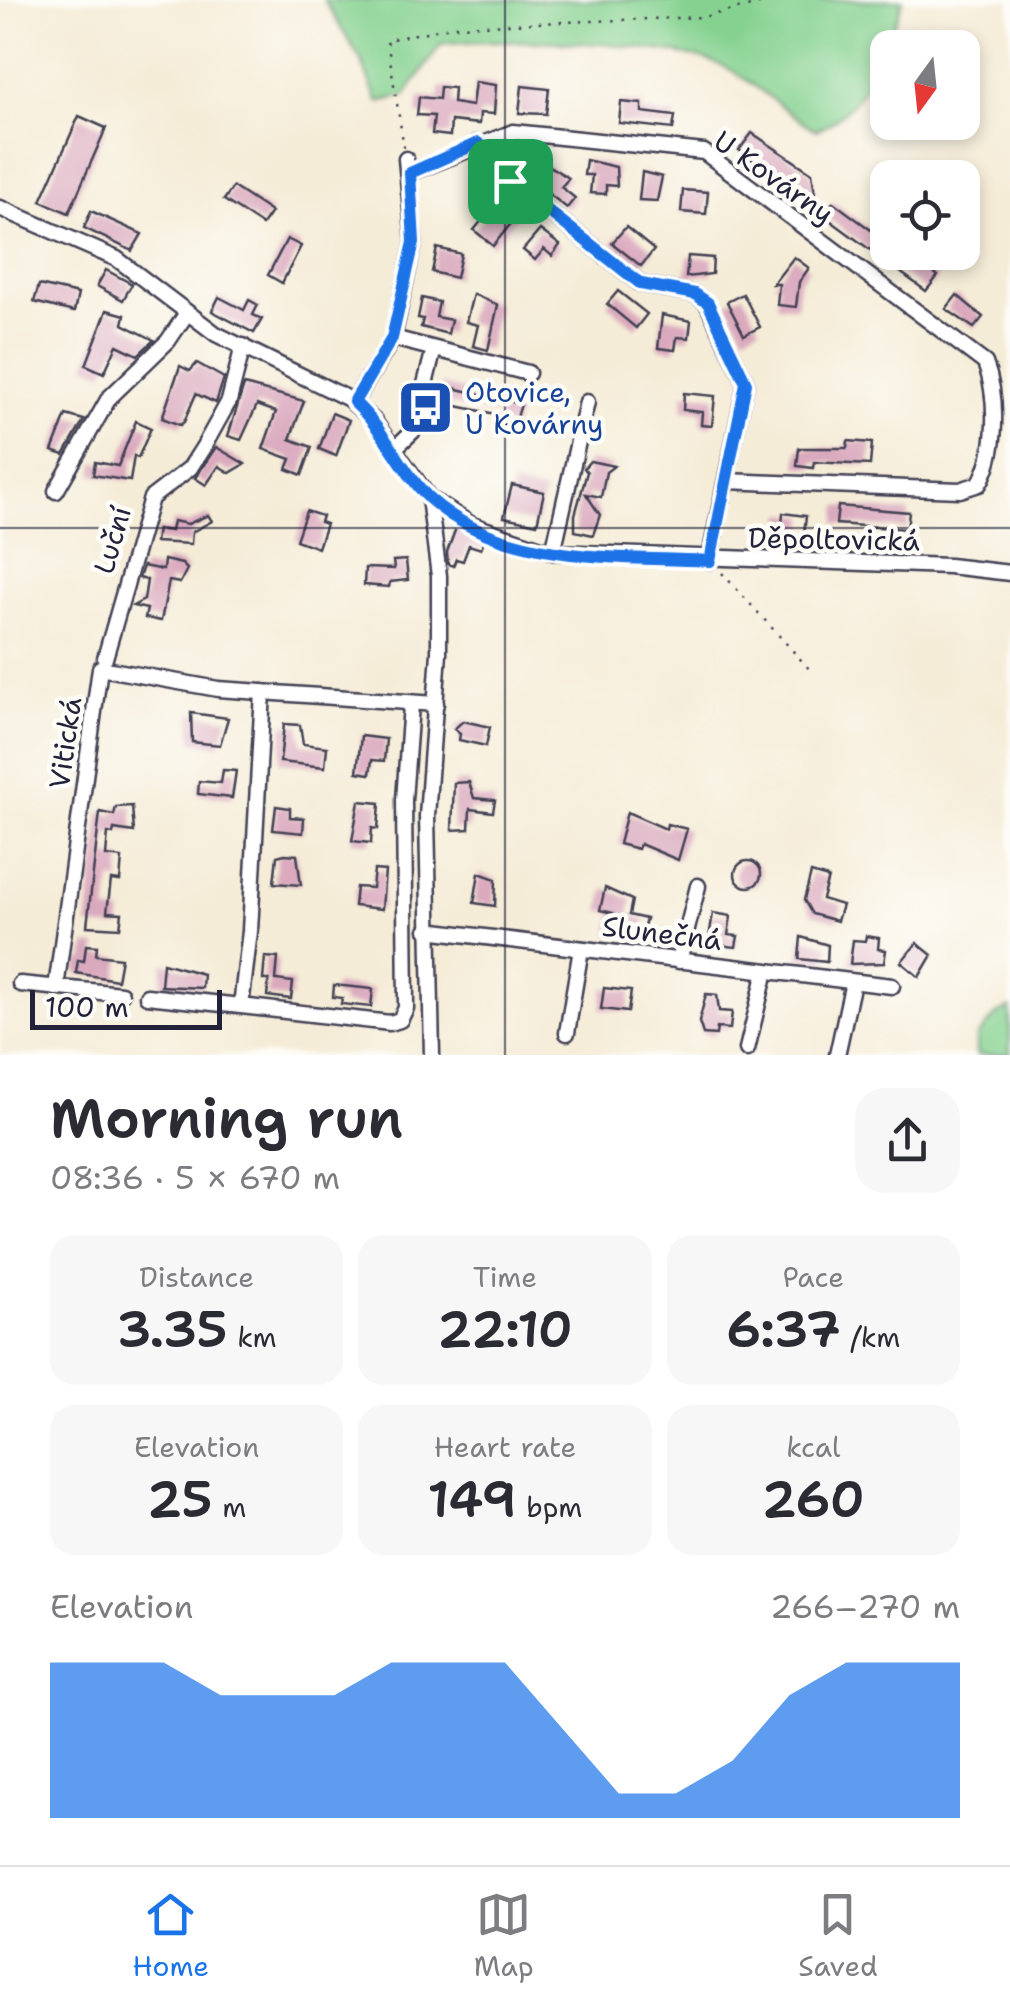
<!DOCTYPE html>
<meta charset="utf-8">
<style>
:root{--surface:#fff;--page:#f7f7f7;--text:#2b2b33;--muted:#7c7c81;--line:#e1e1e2;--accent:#1a73e8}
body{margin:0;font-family:"Shantell Sans",sans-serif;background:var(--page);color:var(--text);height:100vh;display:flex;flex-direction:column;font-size:38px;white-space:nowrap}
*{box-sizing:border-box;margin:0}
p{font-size:32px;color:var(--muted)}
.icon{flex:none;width:55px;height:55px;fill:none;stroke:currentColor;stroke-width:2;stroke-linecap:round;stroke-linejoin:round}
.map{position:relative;height:1055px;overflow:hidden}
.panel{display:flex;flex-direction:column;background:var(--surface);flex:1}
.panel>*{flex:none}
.needle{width:65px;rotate:195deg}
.tools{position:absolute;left:870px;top:30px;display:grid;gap:20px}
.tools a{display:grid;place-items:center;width:110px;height:110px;border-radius:20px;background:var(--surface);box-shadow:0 5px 15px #0003;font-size:50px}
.scale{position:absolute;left:30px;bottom:25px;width:192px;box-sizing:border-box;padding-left:10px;border:5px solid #22223b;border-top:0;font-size:28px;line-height:35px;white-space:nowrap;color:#22223b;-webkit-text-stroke:8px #fdfcf7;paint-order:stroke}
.pin{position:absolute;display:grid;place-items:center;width:85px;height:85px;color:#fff;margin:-42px;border-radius:20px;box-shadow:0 5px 15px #0006}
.round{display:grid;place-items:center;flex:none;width:105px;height:105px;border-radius:30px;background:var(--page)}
.summary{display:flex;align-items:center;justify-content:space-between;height:170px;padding:0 50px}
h1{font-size:55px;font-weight:600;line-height:75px}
.metrics{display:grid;grid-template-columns:repeat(3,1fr);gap:15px;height:170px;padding:10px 50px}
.metrics div{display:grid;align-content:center;border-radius:25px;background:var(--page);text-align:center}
.metrics b{font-size:50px;font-weight:600}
.metrics small{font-size:28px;font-weight:400}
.metrics p{font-size:28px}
.chart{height:280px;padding:20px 50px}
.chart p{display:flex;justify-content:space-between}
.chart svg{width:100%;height:180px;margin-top:10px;fill:var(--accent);opacity:.7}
.dock{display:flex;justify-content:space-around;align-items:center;height:140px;border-top:2px solid var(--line);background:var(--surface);font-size:28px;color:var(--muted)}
.dock a{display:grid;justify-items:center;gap:5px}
.dock .active{color:var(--accent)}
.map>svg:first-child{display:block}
</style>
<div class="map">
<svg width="1010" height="1055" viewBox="0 0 1010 1055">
<rect width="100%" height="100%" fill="#fdfcf7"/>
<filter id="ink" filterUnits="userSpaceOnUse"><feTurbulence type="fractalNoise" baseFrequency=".01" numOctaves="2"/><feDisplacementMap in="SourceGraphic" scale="20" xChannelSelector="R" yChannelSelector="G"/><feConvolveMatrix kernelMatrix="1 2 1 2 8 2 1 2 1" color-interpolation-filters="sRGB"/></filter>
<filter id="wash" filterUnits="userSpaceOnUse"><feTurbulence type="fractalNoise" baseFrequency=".0048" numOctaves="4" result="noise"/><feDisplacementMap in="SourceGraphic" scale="40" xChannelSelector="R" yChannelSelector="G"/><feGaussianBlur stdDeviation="2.25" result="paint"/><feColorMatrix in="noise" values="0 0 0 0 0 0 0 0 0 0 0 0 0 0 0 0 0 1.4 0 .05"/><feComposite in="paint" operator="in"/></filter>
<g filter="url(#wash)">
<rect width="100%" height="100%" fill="#f5ecd7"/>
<g fill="#85d290" stroke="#547a66" stroke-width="2.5">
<path d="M324 0H903C887 46 865 110 816 130 785 113 760 86 729 69 678 41 501 37 441 44L405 96 378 102 361 60Z"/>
<path d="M1010 1008V1055H977V1037L998 1013Z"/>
</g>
<g id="blocks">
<g fill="#daa9be">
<path d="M475 82 496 85 494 114 480 113 479 124 451 121 450 136 432 134 434 116 417 115 419 97 439 99 440 87 454 88 453 103 472 106Z"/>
<path d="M522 86 549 89 546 114 519 113Z"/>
<path d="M621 102 642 104V112L675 116 673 129 619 123Z"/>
<path d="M79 116 106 128 69 213 41 201Z"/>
<path d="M752 133 812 173 815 193 803 199 739 150Z"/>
<path d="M539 160 569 178 561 187 575 198 567 208 526 176Z"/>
<path d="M586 160 616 167 617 186 606 185V194L590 193 592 175H584Z"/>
<path d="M642 172 662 177 657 201 639 200Z"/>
<path d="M233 187 271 212 262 225 224 200Z"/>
<path d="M683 190 708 192 706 214 681 212Z"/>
<path d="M501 197 520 212 493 246 474 230Z"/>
<path d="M833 202 871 230 874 226 888 235V252H908L938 276 926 291 823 215Z"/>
<path d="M91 211 142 234 132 251 84 228Z"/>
<path d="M626 227 654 250 641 266 612 243Z"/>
<path d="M540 230 560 245 552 256 544 249 535 260 523 250Z"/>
<path d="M287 239 301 246 282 283 268 275Z"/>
<path d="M437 248 461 254 456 278 432 272Z"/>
<path d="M688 256 713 258 712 274 686 277Z"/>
<path d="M794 257 809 268 799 282 796 307 777 305 779 284H773Z"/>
<path d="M106 270 132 284 123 300 97 286Z"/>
<path d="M39 285 78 294 74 312 34 302Z"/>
<path d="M618 291 647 314 636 328 607 304Z"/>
<path d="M473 294 498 305 488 350 473 346 478 325 466 322Z"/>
<path d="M743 294 760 327 744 335 727 302Z"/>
<path d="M957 295 983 317 974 328 946 309Z"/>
<path d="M219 297 244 310 249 300 258 305 253 315 262 319 254 333 212 311Z"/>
<path d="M422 298 439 302 436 317 451 320 448 334 421 327 423 319 418 318Z"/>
<path d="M107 310 125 315 123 324 154 340 138 355 117 345 104 373 86 365Z"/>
<path d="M662 315 691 321 689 338 677 337 675 350 658 348Z"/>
<path d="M197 363 224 378 216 403 196 394 184 422 180 425 162 418 180 366 190 371Z"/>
<path d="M244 385 304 401 290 439 312 447 302 475 287 469 291 459 263 449 276 412 257 405 241 440 228 436Z"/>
<path d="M441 385 521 404 514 428 498 422 500 415 438 402Z"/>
<path d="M684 393 715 396 712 426 701 425 702 412 683 410Z"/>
<path d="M332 413 349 420 336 456 319 449Z"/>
<path d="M66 415 84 420 64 455 52 451Z"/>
<path d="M136 421 151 428 138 458 134 456 130 481 93 475 95 462 118 466Z"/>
<path d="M848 441 872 443 870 465 814 462 813 468 797 466 799 448H847Z"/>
<path d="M216 447 245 464 230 473 219 466 206 485 195 478Z"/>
<path d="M590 461 614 466 606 472 601 497 586 494 600 515 593 535 575 531V515L587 472 584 468Z"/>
<path d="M512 485 544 492 537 524 504 517Z"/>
<path d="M838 506 909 512 907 529 836 524Z"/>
<path d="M306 511 322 516 320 522 326 524 318 548 296 540Z"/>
<path d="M783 513 806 516 803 544 781 537Z"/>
<path d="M208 515 212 521 192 532 191 544 155 542 157 529 171 531 173 521 188 524Z"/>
<path d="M456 528 484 540 481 549 469 545 463 561 456 559 453 566 448 564 447 552Z"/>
<path d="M164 560 182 564 187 569 180 583 169 581 161 621 145 618 147 609 133 606 144 600 147 580 139 578 143 566 163 570Z"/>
<path d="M406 560 408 580 390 582 389 587 364 585 365 568 394 569 393 561Z"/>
<path d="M191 713 228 718 220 745 192 742Z"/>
<path d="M463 721 490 727 486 746 459 740 460 734 454 729Z"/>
<path d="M284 724 300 725 303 744 327 747 325 767 280 762Z"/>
<path d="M361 736 386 739 384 761 372 760 370 774 357 772Z"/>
<path d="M223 770 236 771 232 798 198 794 199 781 221 783Z"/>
<path d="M469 782 474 798 495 800 493 812 470 809 469 829 452 830 454 783Z"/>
<path d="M359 801 380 803 378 829 372 828 371 843 352 841Z"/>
<path d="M132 806 134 832 114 829 113 834 108 833 106 856 122 858 120 881 111 880 107 912 122 913 120 928 87 926 100 812 114 815 116 807Z"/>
<path d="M276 806 290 808V817L304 818 303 833 273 830Z"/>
<path d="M627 812 666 829 667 824 687 829 678 860 640 844 638 849 619 844Z"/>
<path d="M285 854 297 855 301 885 274 883 277 856Z"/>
<circle cx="748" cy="874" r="13"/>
<path d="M374 870 385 871 382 909 354 906 356 887 372 888Z"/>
<path d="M479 873 496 879 495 906 474 903Z"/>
<path d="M811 873 828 878 822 899 842 905 837 921 812 914 804 900Z"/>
<path d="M605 888 632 900 629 915 646 919 642 934 625 930 623 938 608 935 613 913 600 910Z"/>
<path d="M713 913 731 916 728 935 738 936 736 947 708 944Z"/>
<path d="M866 936 879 938 878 949 886 950 884 963 850 964 853 940 865 941Z"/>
<path d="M801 937 828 945 827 962 799 959Z"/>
<path d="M917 943 932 955 919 977 901 962Z"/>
<path d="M86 945 97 946 96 955 121 958 117 980 76 973 78 960 84 961Z"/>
<path d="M265 957 278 958 276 980 293 982 291 999 267 996 269 980H263Z"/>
<path d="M163 963 203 974 202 988 161 986Z"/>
<path d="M334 985 373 989 371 1007 341 1004 342 998 333 997Z"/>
<path d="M604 988 631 991 628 1012 601 1009Z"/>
<path d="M706 994 717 995 719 1011 732 1012 730 1029 717 1028 716 1035 703 1034 699 1022Z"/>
</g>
</g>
</g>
<g filter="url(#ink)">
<use href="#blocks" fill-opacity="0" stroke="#424052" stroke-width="2.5"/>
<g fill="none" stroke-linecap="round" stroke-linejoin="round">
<defs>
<g id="minor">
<path d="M477 143 510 181 641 284 695 294 707 303 746 383 709 561"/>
<path d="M410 173 513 132 704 152 985 363C998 396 998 453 979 484L960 490 726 481"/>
<path d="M0 208 117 259 216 334 349 399 374 421 429 498 472 525 553 552 949 566 1010 573"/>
<path d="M393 338 528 373"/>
<path d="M354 402 393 338 414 242 406 159"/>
<path d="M395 448 413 431 434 349"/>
<path d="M56 491 109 398 168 341 187 313"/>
<path d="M429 498 439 576V653L427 816 432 1055"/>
<path d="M553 552 587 402"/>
<path d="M105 658 151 498 190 468 204 446 229 401 243 346"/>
<path d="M263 692 250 931 241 1006 390 1023 400 1020 406 1008 404 800 411 705"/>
<path d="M427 930 892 986"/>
<path d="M679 961 698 886"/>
<path d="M20 984 121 994"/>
<path d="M56 988 100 668 218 689 436 704"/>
<path d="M147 996 241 1006"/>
<path d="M567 1033 581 949"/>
<path d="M747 1049 766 971"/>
<path d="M837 1055 853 982"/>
</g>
</defs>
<use href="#minor" stroke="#424052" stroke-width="19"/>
<g stroke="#424052" stroke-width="2.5" stroke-dasharray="2.5 8" stroke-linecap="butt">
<path d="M404 148 387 40 455 26 703 17 776 0"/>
<path d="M722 573 812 672"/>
</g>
<use href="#minor" stroke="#fff" stroke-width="14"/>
</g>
</g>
<g fill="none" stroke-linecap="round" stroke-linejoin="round" filter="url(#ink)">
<defs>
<path id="route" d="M478 143 510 181 641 284 695 294 708 303 746 383 710 561C618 556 503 565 430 499 404 475 386 431 354 402L392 338 414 242 410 173Z"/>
</defs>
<use href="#route" stroke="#fff" stroke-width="20"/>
<use href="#route" stroke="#1a73e8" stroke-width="12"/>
</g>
<path fill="none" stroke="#22223b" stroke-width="2.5" stroke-opacity="0.55" d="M505 0V1055M0 528H1010"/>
<defs>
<symbol id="bus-square" viewBox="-11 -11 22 22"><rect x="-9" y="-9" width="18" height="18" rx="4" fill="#1a4fb4" stroke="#fdfcf7"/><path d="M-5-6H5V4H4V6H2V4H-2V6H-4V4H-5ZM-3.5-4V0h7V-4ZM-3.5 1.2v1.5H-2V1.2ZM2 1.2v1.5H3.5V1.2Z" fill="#fff"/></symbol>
</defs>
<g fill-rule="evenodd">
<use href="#bus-square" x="394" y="376" width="63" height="63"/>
</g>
<g text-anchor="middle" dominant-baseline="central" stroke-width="9" stroke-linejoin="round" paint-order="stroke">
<g font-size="28" fill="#22223b" stroke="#fdfcf7">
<text transform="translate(774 177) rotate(35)">U Kovárny</text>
<text transform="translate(834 539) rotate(1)">Děpoltovická</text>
<text transform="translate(112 540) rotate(-74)">Luční</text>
<text transform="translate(65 743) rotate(-82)">Vitická</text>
<text transform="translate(662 933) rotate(7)">Slunečná</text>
</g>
<g font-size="28" fill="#164399" stroke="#fdfcf7" text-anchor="start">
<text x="465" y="392">Otovice,<tspan x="465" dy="32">U Kovárny</tspan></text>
</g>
</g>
</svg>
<div class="tools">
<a><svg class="needle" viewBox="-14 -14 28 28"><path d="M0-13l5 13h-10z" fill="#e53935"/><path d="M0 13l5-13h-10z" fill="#7c7c81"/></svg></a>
<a><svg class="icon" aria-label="locate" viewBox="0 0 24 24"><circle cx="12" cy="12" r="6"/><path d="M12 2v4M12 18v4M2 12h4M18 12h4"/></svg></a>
</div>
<div class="scale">100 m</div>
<div class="pin" style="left:510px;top:181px;background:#1e9e55"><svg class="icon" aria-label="arrive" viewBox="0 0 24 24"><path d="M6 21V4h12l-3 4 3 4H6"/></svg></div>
</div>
<section class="panel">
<div class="summary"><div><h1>Morning run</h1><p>08:36 · 5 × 670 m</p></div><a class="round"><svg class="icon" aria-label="share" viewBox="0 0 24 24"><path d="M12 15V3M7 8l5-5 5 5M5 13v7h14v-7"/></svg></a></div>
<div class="metrics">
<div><p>Distance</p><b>3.35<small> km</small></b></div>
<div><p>Time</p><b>22:10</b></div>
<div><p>Pace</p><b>6:37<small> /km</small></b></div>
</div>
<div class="metrics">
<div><p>Elevation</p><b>25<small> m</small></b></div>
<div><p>Heart rate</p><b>149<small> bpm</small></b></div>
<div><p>kcal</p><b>260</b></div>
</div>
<div class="chart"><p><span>Elevation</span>266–270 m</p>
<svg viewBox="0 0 160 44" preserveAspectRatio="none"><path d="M0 44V6L10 6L20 6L30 14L40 14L50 14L60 6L70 6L80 6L90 22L100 38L110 38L120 30L130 14L140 6L150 6L160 6V44z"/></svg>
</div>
</section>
<nav class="dock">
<a class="active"><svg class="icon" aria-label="home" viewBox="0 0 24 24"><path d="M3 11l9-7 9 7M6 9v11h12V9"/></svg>Home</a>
<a><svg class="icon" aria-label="map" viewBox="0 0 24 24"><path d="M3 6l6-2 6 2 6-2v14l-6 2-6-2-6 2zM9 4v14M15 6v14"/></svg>Map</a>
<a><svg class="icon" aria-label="saved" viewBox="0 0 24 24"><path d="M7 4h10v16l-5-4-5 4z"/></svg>Saved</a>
</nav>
